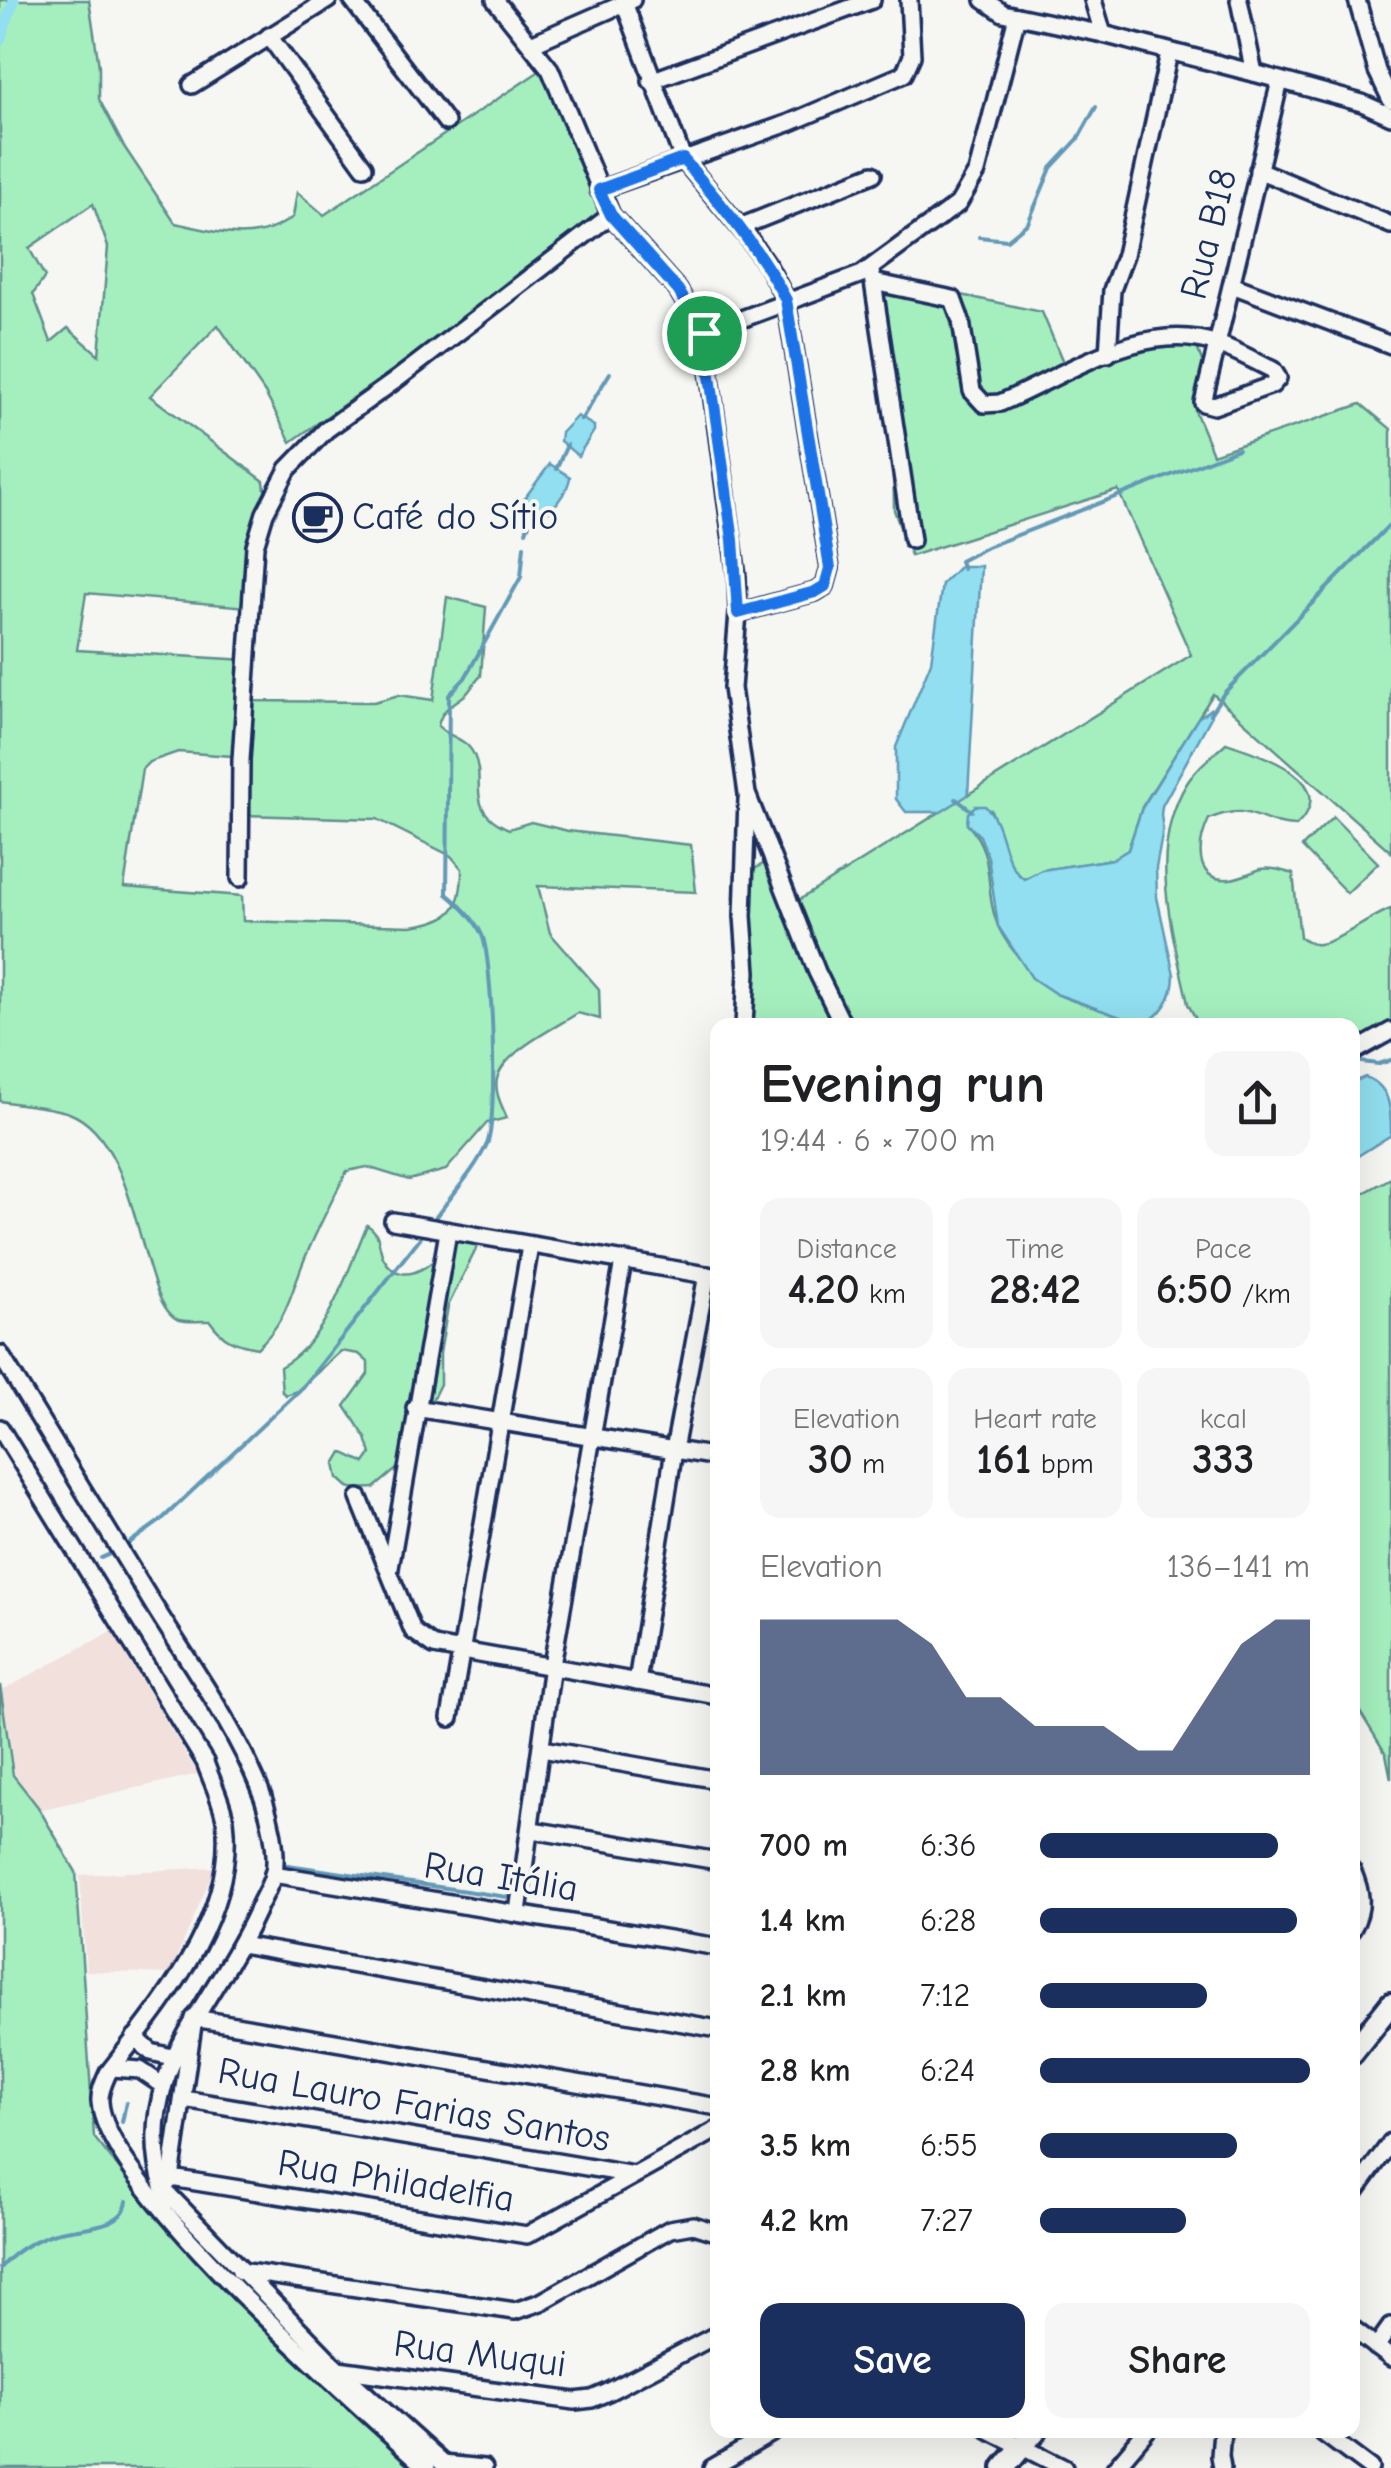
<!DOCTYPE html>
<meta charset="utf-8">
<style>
:root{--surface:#fff;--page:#f6f6f6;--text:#202124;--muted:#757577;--accent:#1b2f5e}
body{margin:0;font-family:"Comic Neue",sans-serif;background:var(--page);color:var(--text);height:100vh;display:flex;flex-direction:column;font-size:38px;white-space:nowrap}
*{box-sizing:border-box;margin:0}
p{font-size:32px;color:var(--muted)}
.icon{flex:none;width:55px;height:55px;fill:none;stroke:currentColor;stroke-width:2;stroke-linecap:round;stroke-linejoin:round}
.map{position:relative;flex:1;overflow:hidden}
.side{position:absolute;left:710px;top:1018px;width:650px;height:1420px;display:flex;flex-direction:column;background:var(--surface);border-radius:20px;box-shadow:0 10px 40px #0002}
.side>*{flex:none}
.pin{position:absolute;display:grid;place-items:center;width:85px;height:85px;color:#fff;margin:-42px;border:5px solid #fff;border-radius:50%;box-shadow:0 2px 10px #0007}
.round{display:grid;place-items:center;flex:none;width:105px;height:105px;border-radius:20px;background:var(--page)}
.summary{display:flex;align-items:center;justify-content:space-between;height:170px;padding:0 50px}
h1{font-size:55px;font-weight:600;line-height:75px}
.figures{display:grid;grid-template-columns:repeat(3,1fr);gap:15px;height:170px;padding:10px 50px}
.figures div{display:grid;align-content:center;border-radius:20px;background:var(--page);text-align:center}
.figures b{font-size:42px;font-weight:600}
.figures small{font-size:28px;font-weight:400}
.figures p{font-size:28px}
.chart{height:280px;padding:20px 50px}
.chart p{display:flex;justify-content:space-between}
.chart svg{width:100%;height:180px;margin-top:10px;fill:var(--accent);opacity:.7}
.button{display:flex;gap:20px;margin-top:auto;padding:20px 50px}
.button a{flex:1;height:115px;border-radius:20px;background:var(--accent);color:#fff;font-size:40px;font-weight:600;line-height:115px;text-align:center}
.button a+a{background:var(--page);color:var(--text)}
ul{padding:0 50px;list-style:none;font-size:32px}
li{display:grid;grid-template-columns:160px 120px 1fr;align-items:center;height:75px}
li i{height:25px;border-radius:12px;background:var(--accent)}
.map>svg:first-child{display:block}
</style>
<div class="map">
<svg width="1391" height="2468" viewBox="0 0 1391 2468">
<rect width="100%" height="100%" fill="#f6f6f2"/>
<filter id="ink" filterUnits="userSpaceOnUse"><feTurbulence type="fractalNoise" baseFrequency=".01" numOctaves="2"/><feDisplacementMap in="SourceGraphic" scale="20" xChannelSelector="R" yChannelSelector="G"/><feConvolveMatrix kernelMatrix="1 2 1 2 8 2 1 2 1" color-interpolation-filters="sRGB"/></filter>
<g filter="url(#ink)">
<g fill="#f2e0dc">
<path d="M112 1631 198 1774 38 1810 15 1774 1 1691Z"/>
<path d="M215 1867 170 1974 86 1971 80 1875Z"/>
</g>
<g fill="#a5efbe" stroke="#608f8e" stroke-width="2.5" fill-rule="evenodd">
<path d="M0 0H89L99 66V99L123 145 175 223C219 232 253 246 293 217L297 192 324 215 541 70 565 118 600 217 517 274 431 343 291 442 265 393 218 325 150 396 264 481 267 507 247 607 86 593 77 650 247 660 248 701 374 702 399 695 433 700 447 597 486 607 481 676C474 682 471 690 465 695 452 705 442 708 438 726 449 738 466 737 474 755 487 782 463 810 509 829L531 822 568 831 691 845 696 892 538 886 550 933 599 989 600 1019 578 1013C555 1028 504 1051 497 1079 494 1092 502 1106 507 1118L487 1123 446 1170 409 1180 367 1167 347 1171C332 1200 318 1228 305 1258 290 1294 288 1320 257 1348 235 1344 223 1340 210 1321 201 1321 187 1322 179 1320 138 1305 143 1141 69 1113 48 1106 22 1105 0 1101ZM93 204 108 247 99 355 68 328 51 342 33 294 45 277 29 248ZM178 752 245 757 244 815 377 819 451 856 462 869C462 911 451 921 411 926L243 921 242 896 124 887 142 769 149 762Z"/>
<path d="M876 277 1042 312 1068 374 1114 354 1121 358 1167 342 1196 344 1216 401 1212 408 1195 411 1213 454 1361 404 1391 429V852L1213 694 1142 807 1128 850 1113 859 1043 870 1024 879C1005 865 998 832 991 810L967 824C997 854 983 890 998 926 1006 945 1041 986 1059 995 1085 1007 1116 1011 1139 1025H745L749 882 753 870 766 862 783 866 799 900 1191 655 1118 490 911 556 894 510 893 439Z"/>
<path d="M1226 743C1257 753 1345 780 1296 826 1258 825 1252 800 1209 819 1198 842 1192 882 1230 879 1241 878 1251 872 1261 869 1272 867 1283 871 1293 874L1300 937C1301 938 1313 944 1315 944 1331 947 1372 915 1391 909V1026L1353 1041 1352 1025H1199L1188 1004C1173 933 1146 850 1187 783 1197 767 1212 756 1226 743Z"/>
<path d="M1333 817 1378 863 1347 893 1302 847Z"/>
<path d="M1391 1178V1779L1386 1754 1352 1699 1353 1199Z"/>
<path d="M367 1225C382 1234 377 1246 384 1259 406 1297 446 1251 462 1232L482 1237 448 1306 440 1353V1384L399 1467 374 1488 356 1489 348 1487 338 1478 335 1464 342 1452 365 1463 371 1454 366 1438 345 1406 368 1374V1362L359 1354 341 1351 297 1391 286 1395 282 1392 280 1367C327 1342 347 1272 367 1225Z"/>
<path d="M0 1685 13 1775 38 1807 76 1872 94 2137 161 2222 420 2468H0Z"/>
</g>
<g fill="#91dff0" stroke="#6299b6" stroke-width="2.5">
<path d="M577 416 594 426V431L578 456 560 441 561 433Z"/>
<path d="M550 464 570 477C569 488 558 503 550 511L521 508V503Z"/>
<path d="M960 566H981L968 795 941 812H906L896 799V747L931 662 942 584Z"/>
<path d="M1210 709 1211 717 1162 806 1161 815 1163 830 1156 868 1157 897 1174 975C1174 996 1161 1019 1140 1024L1056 994 1032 978 998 926 988 857 980 836 967 824 968 813 975 806H985C1006 824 1000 862 1024 879L1042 870 1113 859 1128 850 1142 808 1198 718Z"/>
<path d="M1365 1077C1391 1086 1391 1110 1391 1135L1353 1159V1082Z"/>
</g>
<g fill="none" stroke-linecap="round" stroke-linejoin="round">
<g stroke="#6299b6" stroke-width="4">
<path d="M979 237 1007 240 1028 223 1051 168 1078 139 1096 107"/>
<path d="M581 420 610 373"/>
<path d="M556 469 567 445"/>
<path d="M526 531 535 508"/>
<path d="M963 569 960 561 987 547 1238 449"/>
<path d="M1210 714 1224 693 1391 523"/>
<path d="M956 799 972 811"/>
<path d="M1352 1061 1379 1064 1391 1060"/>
<path d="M433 1221C450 1197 474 1172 487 1144 498 1121 493 960 482 935 475 919 459 904 447 894L449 695 465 678 521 577 524 546"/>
<path d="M125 1546 160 1521 303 1387 424 1233"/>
<path d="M101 1558 117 1551"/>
<path d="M281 1864 514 1898"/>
<path d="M122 2122 126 2103"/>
<path d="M0 2268C13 2252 32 2241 52 2234 74 2226 124 2231 127 2201"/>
</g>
<path stroke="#91dff0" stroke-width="11" d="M0 40 14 0"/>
<defs>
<g id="minor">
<path d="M352 0 446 122"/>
<path d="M495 0 550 69 611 215 678 290 704 333 737 577 738 613 732 688 747 794 817 972 843 1025"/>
<path d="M623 0 683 159 747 236 768 266 786 300 830 568 825 586 815 592 738 613"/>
<path d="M984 0 1003 13 1103 34 1254 73 1362 103 1391 116"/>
<path d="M1093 0 1103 34"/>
<path d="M1239 0 1254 73"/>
<path d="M1357 0 1377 71 1391 100"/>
<path d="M269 36 364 167"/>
<path d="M531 44 632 0"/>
<path d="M651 81 872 0"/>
<path d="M192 85 328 0"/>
<path d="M1258 170 1391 225"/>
<path d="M599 190 789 123 904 74 912 56 909 0"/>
<path d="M740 227 873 174"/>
<path d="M872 275 912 540"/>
<path d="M873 282 953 299 961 321 972 391 984 404 1000 403C1065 376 1143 318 1217 344 1236 350 1254 361 1273 370L1278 378 1272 385 1214 406 1203 403 1280 81"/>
<path d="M1232 285 1391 345"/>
<path d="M704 333 862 274 958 204 977 172 1017 16"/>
<path d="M1108 354 1112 290 1125 255 1169 53"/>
<path d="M240 878 241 760 255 546 265 513 288 469 326 430 396 380 611 215"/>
<path d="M744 1025 747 972 743 916 747 799"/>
<path d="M1352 1053 1391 1031"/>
<path d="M393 1221 718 1277"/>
<path d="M0 1354C51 1438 102 1522 154 1606 192 1667 237 1729 263 1797 270 1817 278 1851 274 1872 271 1886 261 1900 256 1913 213 2007 129 2077 164 2190L338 2369 448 2468"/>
<path d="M415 1408 718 1457"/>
<path d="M0 1428 205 1762C211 1780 222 1801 225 1820 237 1916 162 2003 108 2073 104 2082 99 2092 100 2102 106 2187 358 2404 427 2468"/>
<path d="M359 1498 413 1631 434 1646 718 1696"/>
<path d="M390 1568 448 1232"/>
<path d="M637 1682 674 1450 707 1275"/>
<path d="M450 1718 530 1246"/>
<path d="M542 1749 718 1780"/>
<path d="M532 1830 718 1861"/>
<path d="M1352 1870C1361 1891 1365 1908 1352 1929"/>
<path d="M273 1874 718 1947"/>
<path d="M518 1912 552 1665 623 1261"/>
<path d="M241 1945 718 2029"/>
<path d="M135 2037 151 2052 172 2057"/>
<path d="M112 2068 140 2070 162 2085"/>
<path d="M184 2099 634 2175"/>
<path d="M171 2178 194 2018 718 2107"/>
<path d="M168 2183 171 2178 527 2235 718 2129"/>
<path d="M1352 2196 1391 2142"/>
<path d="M240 2271 515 2311 541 2302 670 2229 693 2225 718 2233"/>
<path d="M1352 2328 1391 2358"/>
<path d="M1376 2347 1391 2326"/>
<path d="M338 2369 575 2401 592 2399 608 2392 718 2334"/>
<path d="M989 2430 1064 2468"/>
<path d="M1222 2430 1220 2456 1222 2468"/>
<path d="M1319 2430 1370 2468"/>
<path d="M443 2464 484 2468"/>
<path d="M712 2468 777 2430"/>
<path d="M1115 2468 1147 2430"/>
</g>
<g id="major">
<path d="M1352 2053 1391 2004"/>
<path d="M1004 2468 1036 2430"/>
</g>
</defs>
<use href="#minor" stroke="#1b2f5e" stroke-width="22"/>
<use href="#major" stroke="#1b2f5e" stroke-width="28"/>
<use href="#minor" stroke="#f6f6f2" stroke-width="15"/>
<use href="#major" stroke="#f6f6f2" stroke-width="20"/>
</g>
</g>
<g fill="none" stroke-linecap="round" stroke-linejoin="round" filter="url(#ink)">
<defs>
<path id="route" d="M683 159C721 204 759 248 786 300L830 568 825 586 815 592 738 613 733 540 704 333 678 290 611 215 599 190Z"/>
</defs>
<use href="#route" stroke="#fff" stroke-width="20"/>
<use href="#route" stroke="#1a73e8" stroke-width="12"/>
</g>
<defs>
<symbol id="cafe-ring" viewBox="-11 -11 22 22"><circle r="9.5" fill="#f6f6f2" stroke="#1b2f5e" stroke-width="1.5"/><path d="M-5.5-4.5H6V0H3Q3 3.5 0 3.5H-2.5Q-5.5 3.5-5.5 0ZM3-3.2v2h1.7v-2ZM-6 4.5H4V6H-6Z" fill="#1b2f5e"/></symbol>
</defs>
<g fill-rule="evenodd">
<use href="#cafe-ring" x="290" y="490" width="55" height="55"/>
</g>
<g text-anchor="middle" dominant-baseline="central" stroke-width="8" stroke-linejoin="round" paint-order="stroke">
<g font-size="38" fill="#1b2f5e" stroke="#f6f6f2">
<text transform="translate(1209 234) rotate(-76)">Rua B18</text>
<text transform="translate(501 1877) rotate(9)">Rua Itália</text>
<text transform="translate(414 2105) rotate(10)">Rua Lauro Farias Santos</text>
<text transform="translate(396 2181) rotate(9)">Rua Philadelfia</text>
<text transform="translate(480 2354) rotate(7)">Rua Muqui</text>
</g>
<g font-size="38" fill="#1b2f5e" stroke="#f6f6f2" text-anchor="start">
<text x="352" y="517">Café do Sítio</text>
</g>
</g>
</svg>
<div class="pin" style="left:704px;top:333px;background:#1e9e55"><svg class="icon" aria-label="arrive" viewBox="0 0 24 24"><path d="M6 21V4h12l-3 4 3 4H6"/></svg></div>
<section class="side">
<div class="summary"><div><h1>Evening run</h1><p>19:44 · 6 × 700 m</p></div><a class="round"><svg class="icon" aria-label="share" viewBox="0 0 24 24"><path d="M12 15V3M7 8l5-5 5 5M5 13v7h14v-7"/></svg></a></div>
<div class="figures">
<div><p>Distance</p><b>4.20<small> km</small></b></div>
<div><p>Time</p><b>28:42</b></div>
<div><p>Pace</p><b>6:50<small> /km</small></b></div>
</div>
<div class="figures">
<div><p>Elevation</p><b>30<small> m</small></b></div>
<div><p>Heart rate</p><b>161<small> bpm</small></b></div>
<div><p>kcal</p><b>333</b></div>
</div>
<div class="chart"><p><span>Elevation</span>136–141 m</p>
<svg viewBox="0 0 160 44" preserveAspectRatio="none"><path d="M0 44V6L10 6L20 6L30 6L40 6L50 12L60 25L70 25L80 32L90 32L100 32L110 38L120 38L130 25L140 12L150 6L160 6V44z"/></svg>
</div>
<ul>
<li><b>700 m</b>6:36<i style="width:88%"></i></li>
<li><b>1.4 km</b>6:28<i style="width:95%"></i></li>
<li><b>2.1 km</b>7:12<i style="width:62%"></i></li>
<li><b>2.8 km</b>6:24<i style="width:100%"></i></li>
<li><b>3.5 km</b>6:55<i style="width:73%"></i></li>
<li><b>4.2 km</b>7:27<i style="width:54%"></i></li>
</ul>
<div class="button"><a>Save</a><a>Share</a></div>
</section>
</div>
